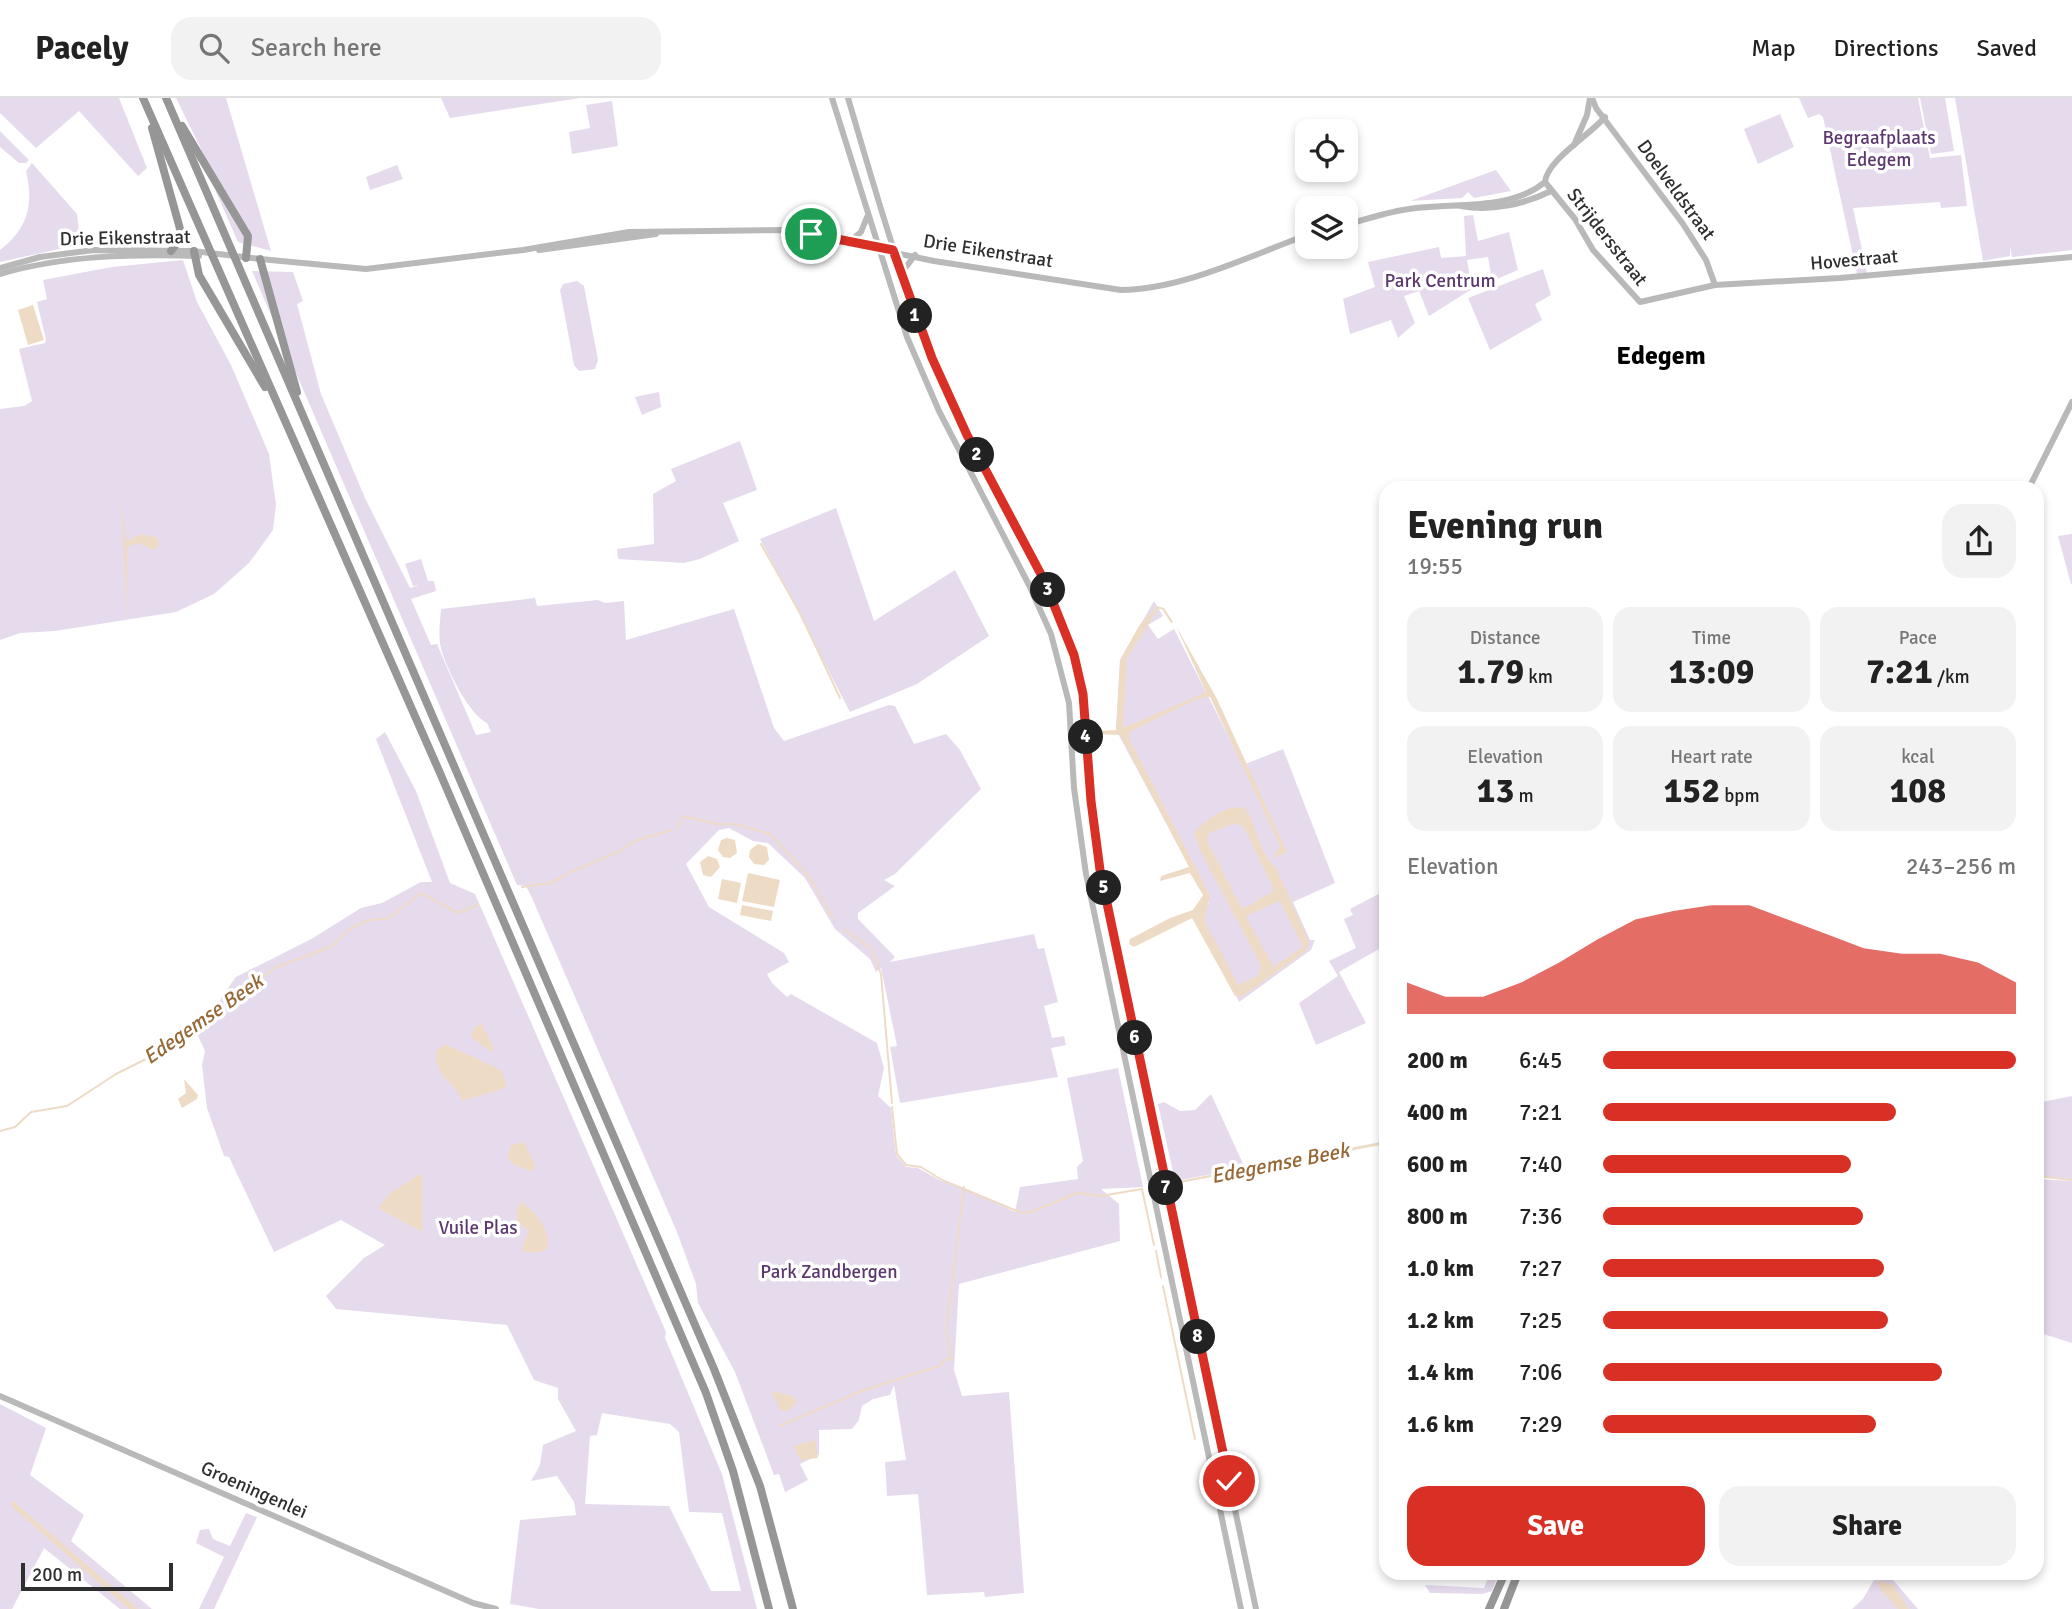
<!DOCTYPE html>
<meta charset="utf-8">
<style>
:root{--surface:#fff;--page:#f2f2f2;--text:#222;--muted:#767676;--line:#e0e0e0;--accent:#d93025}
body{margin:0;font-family:Signika,sans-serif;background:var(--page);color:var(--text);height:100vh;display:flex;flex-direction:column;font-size:26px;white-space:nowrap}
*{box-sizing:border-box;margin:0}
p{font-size:23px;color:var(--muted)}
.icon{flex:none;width:38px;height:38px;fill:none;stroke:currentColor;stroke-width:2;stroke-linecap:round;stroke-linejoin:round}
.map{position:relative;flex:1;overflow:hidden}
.details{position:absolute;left:1379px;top:383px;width:665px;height:1099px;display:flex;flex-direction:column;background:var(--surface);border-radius:21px;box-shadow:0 4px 10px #0003}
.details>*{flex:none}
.buttons{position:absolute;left:1295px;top:21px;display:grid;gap:14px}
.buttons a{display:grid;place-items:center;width:63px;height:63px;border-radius:14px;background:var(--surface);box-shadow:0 4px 10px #0003;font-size:35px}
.scale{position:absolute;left:21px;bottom:18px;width:152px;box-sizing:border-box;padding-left:7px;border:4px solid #2f2f2f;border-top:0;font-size:19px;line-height:24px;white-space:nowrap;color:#2f2f2f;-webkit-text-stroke:5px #fff;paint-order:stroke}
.pin{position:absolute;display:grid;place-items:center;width:60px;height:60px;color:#fff;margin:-30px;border:4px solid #fff;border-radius:50%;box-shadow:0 2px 7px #0007}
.km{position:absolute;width:35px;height:35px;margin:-18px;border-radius:50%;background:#222;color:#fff;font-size:19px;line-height:35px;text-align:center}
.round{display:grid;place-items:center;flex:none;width:74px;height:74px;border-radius:21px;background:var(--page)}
.head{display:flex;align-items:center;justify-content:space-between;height:119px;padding:0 28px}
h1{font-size:38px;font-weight:800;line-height:52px}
.stats{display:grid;grid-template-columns:repeat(3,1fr);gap:10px;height:119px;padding:7px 28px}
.stats div{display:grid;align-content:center;border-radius:18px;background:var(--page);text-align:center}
.stats b{font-size:35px;font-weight:800}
.stats small{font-size:19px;font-weight:400}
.stats p{font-size:19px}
.chart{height:196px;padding:14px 28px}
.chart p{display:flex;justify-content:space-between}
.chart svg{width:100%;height:126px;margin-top:7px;fill:var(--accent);opacity:.7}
.primary-button{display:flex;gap:14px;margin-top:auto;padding:14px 28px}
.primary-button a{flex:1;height:80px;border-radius:21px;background:var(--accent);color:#fff;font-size:28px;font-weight:800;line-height:80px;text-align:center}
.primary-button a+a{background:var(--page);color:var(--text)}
ul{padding:0 28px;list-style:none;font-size:23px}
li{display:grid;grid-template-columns:112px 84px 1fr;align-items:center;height:52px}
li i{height:18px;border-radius:9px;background:var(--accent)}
header{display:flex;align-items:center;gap:42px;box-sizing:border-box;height:98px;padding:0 35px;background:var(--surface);border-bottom:2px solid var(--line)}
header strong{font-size:33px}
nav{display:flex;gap:38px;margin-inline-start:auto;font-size:24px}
.search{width:490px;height:63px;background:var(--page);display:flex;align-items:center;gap:18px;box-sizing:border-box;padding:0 24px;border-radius:21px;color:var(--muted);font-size:26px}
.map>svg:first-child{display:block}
</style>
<header>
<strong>Pacely</strong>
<div class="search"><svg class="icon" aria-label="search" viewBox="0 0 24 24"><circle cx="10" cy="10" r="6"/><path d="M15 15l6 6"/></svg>Search here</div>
<nav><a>Map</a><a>Directions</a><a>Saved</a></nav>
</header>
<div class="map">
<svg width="2072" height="1511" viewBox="0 0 2072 1511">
<rect width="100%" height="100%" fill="#fff"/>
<g fill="#e6dbed" fill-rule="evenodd">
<path d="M0 0H119L147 70 138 78 79 13 36 50 0 15Z"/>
<path d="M176 0H226L271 153 238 144 212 85 203 55Z"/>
<path d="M441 0H580L450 20Z"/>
<path d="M1799 0H1918L1930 60 1961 57 1967 108 1941 110 1940 104 1853 110 1867 175 1857 176 1823 19 1819 16 1808 20Z"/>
<path d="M1920 0H1945L1954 53 1931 56Z"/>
<path d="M1955 0H2072V152L2012 159 2010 148V158L1983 163Z"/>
<path d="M612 3 618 48 572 56 569 34 590 30 586 7Z"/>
<path d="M1780 16 1794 49 1758 66 1744 31Z"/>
<path d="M0 33 29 62 26 65H19L0 49Z"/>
<path d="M32 65 77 116 80 140 73 148 0 164V152C28 130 34 107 26 73Z"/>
<path d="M397 67 403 81 370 92 366 79Z"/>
<path d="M1496 72 1511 93 1474 100 1468 94 1462 100 1410 103Z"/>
<path d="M1473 117 1478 143 1509 134 1518 172 1492 183 1488 159 1467 162 1472 191 1429 218 1419 193 1404 198 1415 225 1398 240 1391 222 1350 236 1343 201 1375 189 1368 164 1439 149 1441 160 1466 158 1464 118Z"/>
<path d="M183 162 197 204 231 267 269 356 276 407 273 432 249 465 214 496 176 514 55 533 20 535 0 542V311L24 308 32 303 19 251 45 245 46 242 37 204 47 201 43 182 112 169Z"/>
<path d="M1543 171 1551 197 1535 206 1542 222 1490 252 1468 200Z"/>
<path d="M252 173 293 174 303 203 297 206 321 296 365 400 410 490 419 487 413 488 405 466 421 461 428 483H434L436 493 411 501 431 547 437 546 476 637 491 634 487 625C469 617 446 570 441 550 438 538 440 524 441 511L535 500 537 508 598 502 605 505 624 503 626 542 734 511 774 630 784 643 889 607 895 608 914 646 946 636 960 652 981 691 895 776 884 782 895 788 858 815V821L895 859 890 864 1034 836 1038 851 1044 850 1058 904 1044 908 1052 940 1064 938 1066 947 1051 950 1058 979 900 1005 890 949 897 948 881 870 876 874 870 861 835 831 805 780 768 745 753 743 729 730 719 732 686 766 709 809 784 855 789 864 767 876 772 885 787 899 791 896 877 945 884 970 878 998 891 1010 896 1057 906 1069 918 1070 941 1083 967 1091 1015 1114 1020 1089 1078 1081 1077 1069 1083 1063 1067 980 1118 970 1143 1089 1101 1091 1119 1106 1120 1143 959 1186 954 1272 962 1298 1009 1294 1024 1495 985 1499 984 1494 927 1497 918 1396 887 1398 885 1364 906 1362 894 1287 890 1297 873 1301 862 1308 859 1322 852 1331 819 1332V1357L800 1366 808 1382 785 1394 779 1376 774 1377 735 1274 698 1205 696 1186 677 1134 532 800 526 788 517 787Z"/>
<path d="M577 183 584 188 598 262 595 271 579 273 574 267 560 192 563 186Z"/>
<path d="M659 294 661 309 642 317 635 299Z"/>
<path d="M740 343 757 392 723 405 739 443 700 461 684 465 618 461 617 451 654 446 653 396 676 383 671 371Z"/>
<path d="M836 410 874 523 955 472 989 538 917 586 850 614 760 441Z"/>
<path d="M2072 436V486H2071L2058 438Z"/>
<path d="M1154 503 1163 518 1148 527 1158 541 1174 531 1243 667 1283 651 1335 785 1293 804 1310 842H1315L1311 852 1239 904 1197 814 1209 805 1116 632 1120 562Z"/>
<path d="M385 634 416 693 450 785 475 796 666 1234 665 1240 722 1376 757 1511H539L510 1506 520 1422 576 1417 574 1404 557 1378 531 1383 540 1367 543 1347 576 1333 558 1301V1290L534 1282 507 1227 336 1211 326 1198 364 1160 385 1147 341 1122 274 1154 229 1059 224 1058 207 1010 202 967 205 953 192 925 218 910 222 898 236 879 313 840 361 810 382 805 421 784H432L376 641ZM602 1315 670 1326 679 1334 689 1414 722 1415 741 1493H711L669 1408 585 1406 590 1338 597 1337Z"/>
<path d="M1386 792V864L1379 851 1339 874 1366 925 1316 947 1299 905 1338 878 1329 863 1356 850 1344 821 1353 817 1350 811Z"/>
<path d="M1211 996 1245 1070 1175 1083 1158 1006 1164 1004 1180 1013 1195 1012Z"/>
<path d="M2072 998V1081L2037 1078V1005Z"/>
<path d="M2037 1081 2072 1083V1245L2037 1234Z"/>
<path d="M0 1306 46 1330 30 1377 84 1417 71 1443 152 1511H120L44 1450 12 1511H0Z"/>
<path d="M246 1415 257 1419 214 1511H199L224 1459 196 1445 200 1432 209 1431 213 1441 230 1448Z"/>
<path d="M1490 1475H1499L1492 1493 1482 1496 1430 1495 1425 1487 1484 1490Z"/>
<path d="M1878 1475H1887L1918 1511H1852L1863 1501Z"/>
</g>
<g fill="#eedbc6" fill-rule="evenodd">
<path d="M33 207 44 242 28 247 18 212Z"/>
<path d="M121 404 126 443 142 436 157 440 159 447 154 452 139 445 127 449V524Z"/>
<path d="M1157 508 1164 510 1173 524 1171 525 1162 511H1158L1127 560 1123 630 1206 594 1176 528 1217 601 1287 754 1273 760 1280 748 1210 599 1197 601 1129 634 1130 642 1210 798 1204 822 1238 887 1258 878 1261 868 1200 752 1194 734C1206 722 1228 706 1245 710 1257 728 1260 757 1276 770L1309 844 1306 853 1241 899 1235 898 1192 820 1134 849 1129 846 1130 841 1170 820 1193 812 1203 797 1190 775 1160 783 1161 778 1189 769 1120 637 1096 636V633L1116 632 1120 562 1139 528ZM1235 725 1244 729 1274 792 1245 810 1241 809 1207 743 1209 735ZM1280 803 1303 849 1273 869 1246 818Z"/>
<path d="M727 740 735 742 737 755 730 760 723 759 718 752 721 742Z"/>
<path d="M758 746 767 749 769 762 764 767 754 766 749 759 750 752Z"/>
<path d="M708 758 717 761 720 769 711 779 703 777 700 764Z"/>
<path d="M748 775 780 782 774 809 742 803Z"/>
<path d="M722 781 741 785 737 805 718 801Z"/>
<path d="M742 807 773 813 771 823 740 817Z"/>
<path d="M482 926 494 951 491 954 470 938 475 929Z"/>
<path d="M445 946 501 972 506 985 505 990 462 1003C457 984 434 981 436 953Z"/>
<path d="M184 981 198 997 197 1001 182 1010 178 1001 186 995Z"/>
<path d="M1386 1043V1046L1175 1086 1173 1084Z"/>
<path d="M524 1044 535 1068 532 1074 513 1066 507 1059 511 1047Z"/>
<path d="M422 1075V1134L378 1110 389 1096Z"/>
<path d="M521 1104C535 1113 552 1133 547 1151L536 1155 521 1153 529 1133 518 1124 516 1114Z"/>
<path d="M771 1293 792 1298 797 1304 788 1313H781Z"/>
<path d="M815 1342 818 1360 801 1362 793 1348Z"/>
<path d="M11 1403 14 1404 138 1511H129L12 1409Z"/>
<path d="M1879 1482 1893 1487 1909 1511H1898L1878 1488Z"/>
</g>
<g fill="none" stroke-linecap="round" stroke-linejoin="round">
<g stroke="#eedbc6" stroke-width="2">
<path d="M761 446 800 515 840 600"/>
<path d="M677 730 683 718 716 726H736L770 736 808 777 833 820"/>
<path d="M568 775 620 753 634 743 672 732"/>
<path d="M522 789 550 785 566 777"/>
<path d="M845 832 872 851 881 876 892 1005"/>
<path d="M892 1009 897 1056 906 1067 921 1069 942 1082 1022 1115 1031 1114 1077 1095 1101 1098 1142 1091 1154 1147"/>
<path d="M0 1033 15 1029 31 1014 67 1008 116 976 160 954 197 921 218 910 275 870 332 848 348 832 369 822 387 821 421 795 458 815 478 807"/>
<path d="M2037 1078 2072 1082"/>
<path d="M1156 1153 1161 1179"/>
<path d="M1163 1188 1195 1341"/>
<path d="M780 1328 861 1293 942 1267 943 1262 952 1261 946 1233 964 1089"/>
</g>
<g stroke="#b9b9b9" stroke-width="6">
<path d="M832 0 907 239 939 313 1029 487 1051 536 1069 605 1074 690 1086 776 1241 1511"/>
<path d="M848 0C879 105 908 210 954 310 992 392 1048 470 1074 557 1085 593 1085 630 1088 667 1090 702 1095 737 1100 772L1256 1511"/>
<path d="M1592 0 1596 10 1683 126 1706 162 1715 187"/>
<path d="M1605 19C1590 37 1547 62 1545 84L1575 121 1593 152 1640 204 1715 187 1840 180 2072 159"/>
<path d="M1574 47 1587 17 1590 0"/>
<path d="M1461 108C1490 114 1525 106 1551 93"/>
<path d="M1346 127C1366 121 1387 114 1409 111 1452 104 1509 114 1545 84"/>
<path d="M849 144 861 134 867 119"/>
<path d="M539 152 656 136"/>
<path d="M260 161 366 171 523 152 629 134 785 132 934 163 1121 192C1184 191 1249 158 1307 137"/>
<path d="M0 170 40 159 94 152 193 153 261 161"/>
<path d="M0 176C64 157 133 156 199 158"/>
<path d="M900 177 915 157"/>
<path d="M2029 390 2072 304"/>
<path d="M0 1298 473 1505 496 1511"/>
</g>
<g stroke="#969696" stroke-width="8">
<path d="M143 0 440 675 706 1295 733 1373 769 1511"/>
<path d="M166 0 714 1271 760 1388 793 1511"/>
<path d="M182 28 248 138 246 160"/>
<path d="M152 30 182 138 171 153"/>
<path d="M194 153 199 177 265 289"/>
<path d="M260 161 297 294"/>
<path d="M1489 1511 1505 1475"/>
<path d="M1504 1511 1518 1475"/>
</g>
</g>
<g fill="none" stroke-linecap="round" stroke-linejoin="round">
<defs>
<path id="route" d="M811 136 893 152 932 260 967 337 1044 482 1074 557 1083 596 1091 703 1100 772 1229 1383"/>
</defs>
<use href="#route" stroke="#fff" stroke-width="14"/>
<use href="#route" stroke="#d93025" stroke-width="9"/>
</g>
<g text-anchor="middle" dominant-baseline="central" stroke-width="7" stroke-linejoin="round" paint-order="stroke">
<g font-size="19" fill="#5c386e" stroke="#fff">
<text x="1879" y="40">Begraafplaats<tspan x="1879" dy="22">Edegem</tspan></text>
<text x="1440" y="183">Park Centrum</text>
<text x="478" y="1130">Vuile Plas</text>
<text x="829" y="1174">Park Zandbergen</text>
</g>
<g font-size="19" fill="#2f2f2f" stroke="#fff">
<text transform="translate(1676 92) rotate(54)">Doelveldstraat</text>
<text transform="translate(1607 139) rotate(52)">Strijdersstraat</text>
<text transform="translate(125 140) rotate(-1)">Drie Eikenstraat</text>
<text transform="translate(988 153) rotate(9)">Drie Eikenstraat</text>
<text transform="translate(1854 162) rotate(-5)">Hovestraat</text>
<text transform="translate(254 1392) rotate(24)">Groeningenlei</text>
</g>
<g font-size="21" font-style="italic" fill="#976836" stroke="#fff">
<text transform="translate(203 921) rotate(-35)">Edegemse Beek</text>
<text transform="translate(1280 1065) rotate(-11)">Edegemse Beek</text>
</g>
<g font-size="26" font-weight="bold" fill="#000" stroke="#fff">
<text x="1661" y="258">Edegem</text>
</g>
</g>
</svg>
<div class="buttons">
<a><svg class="icon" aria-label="locate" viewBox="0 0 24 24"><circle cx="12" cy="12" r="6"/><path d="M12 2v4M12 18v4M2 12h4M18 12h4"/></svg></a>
<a><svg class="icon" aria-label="layers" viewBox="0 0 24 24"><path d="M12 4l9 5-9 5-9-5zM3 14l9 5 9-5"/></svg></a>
</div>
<div class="scale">200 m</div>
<div class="pin" style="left:811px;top:136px;background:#1e9e55"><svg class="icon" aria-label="arrive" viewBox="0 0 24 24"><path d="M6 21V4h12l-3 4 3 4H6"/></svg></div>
<div class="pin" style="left:1229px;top:1383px;background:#d93025"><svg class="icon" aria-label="check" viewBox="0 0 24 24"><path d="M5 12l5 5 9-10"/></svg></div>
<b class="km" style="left:915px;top:218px">1</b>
<b class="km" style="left:977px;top:357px">2</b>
<b class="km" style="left:1048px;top:492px">3</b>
<b class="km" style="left:1086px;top:639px">4</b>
<b class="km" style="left:1104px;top:790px">5</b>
<b class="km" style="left:1135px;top:940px">6</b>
<b class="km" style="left:1166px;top:1090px">7</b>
<b class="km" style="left:1198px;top:1239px">8</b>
<section class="details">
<div class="head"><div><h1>Evening run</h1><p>19:55</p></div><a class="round"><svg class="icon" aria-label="share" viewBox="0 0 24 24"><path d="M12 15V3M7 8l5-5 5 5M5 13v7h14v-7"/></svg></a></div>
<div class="stats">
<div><p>Distance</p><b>1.79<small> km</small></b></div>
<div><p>Time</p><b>13:09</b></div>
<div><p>Pace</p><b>7:21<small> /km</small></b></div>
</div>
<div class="stats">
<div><p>Elevation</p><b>13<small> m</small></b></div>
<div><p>Heart rate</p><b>152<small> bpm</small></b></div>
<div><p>kcal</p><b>108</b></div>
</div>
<div class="chart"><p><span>Elevation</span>243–256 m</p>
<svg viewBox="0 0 160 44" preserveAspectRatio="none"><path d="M0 44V33L10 38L20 38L30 33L40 26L50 18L60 11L70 8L80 6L90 6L100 11L110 16L120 21L130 23L140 23L150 26L160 33V44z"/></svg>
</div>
<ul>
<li><b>200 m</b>6:45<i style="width:100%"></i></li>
<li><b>400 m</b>7:21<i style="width:71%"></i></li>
<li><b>600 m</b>7:40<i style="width:60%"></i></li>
<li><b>800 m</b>7:36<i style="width:63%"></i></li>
<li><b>1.0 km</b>7:27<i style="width:68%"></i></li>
<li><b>1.2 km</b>7:25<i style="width:69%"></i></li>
<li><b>1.4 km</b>7:06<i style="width:82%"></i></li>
<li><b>1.6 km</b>7:29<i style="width:66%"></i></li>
</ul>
<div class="primary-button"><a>Save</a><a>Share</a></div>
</section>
</div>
